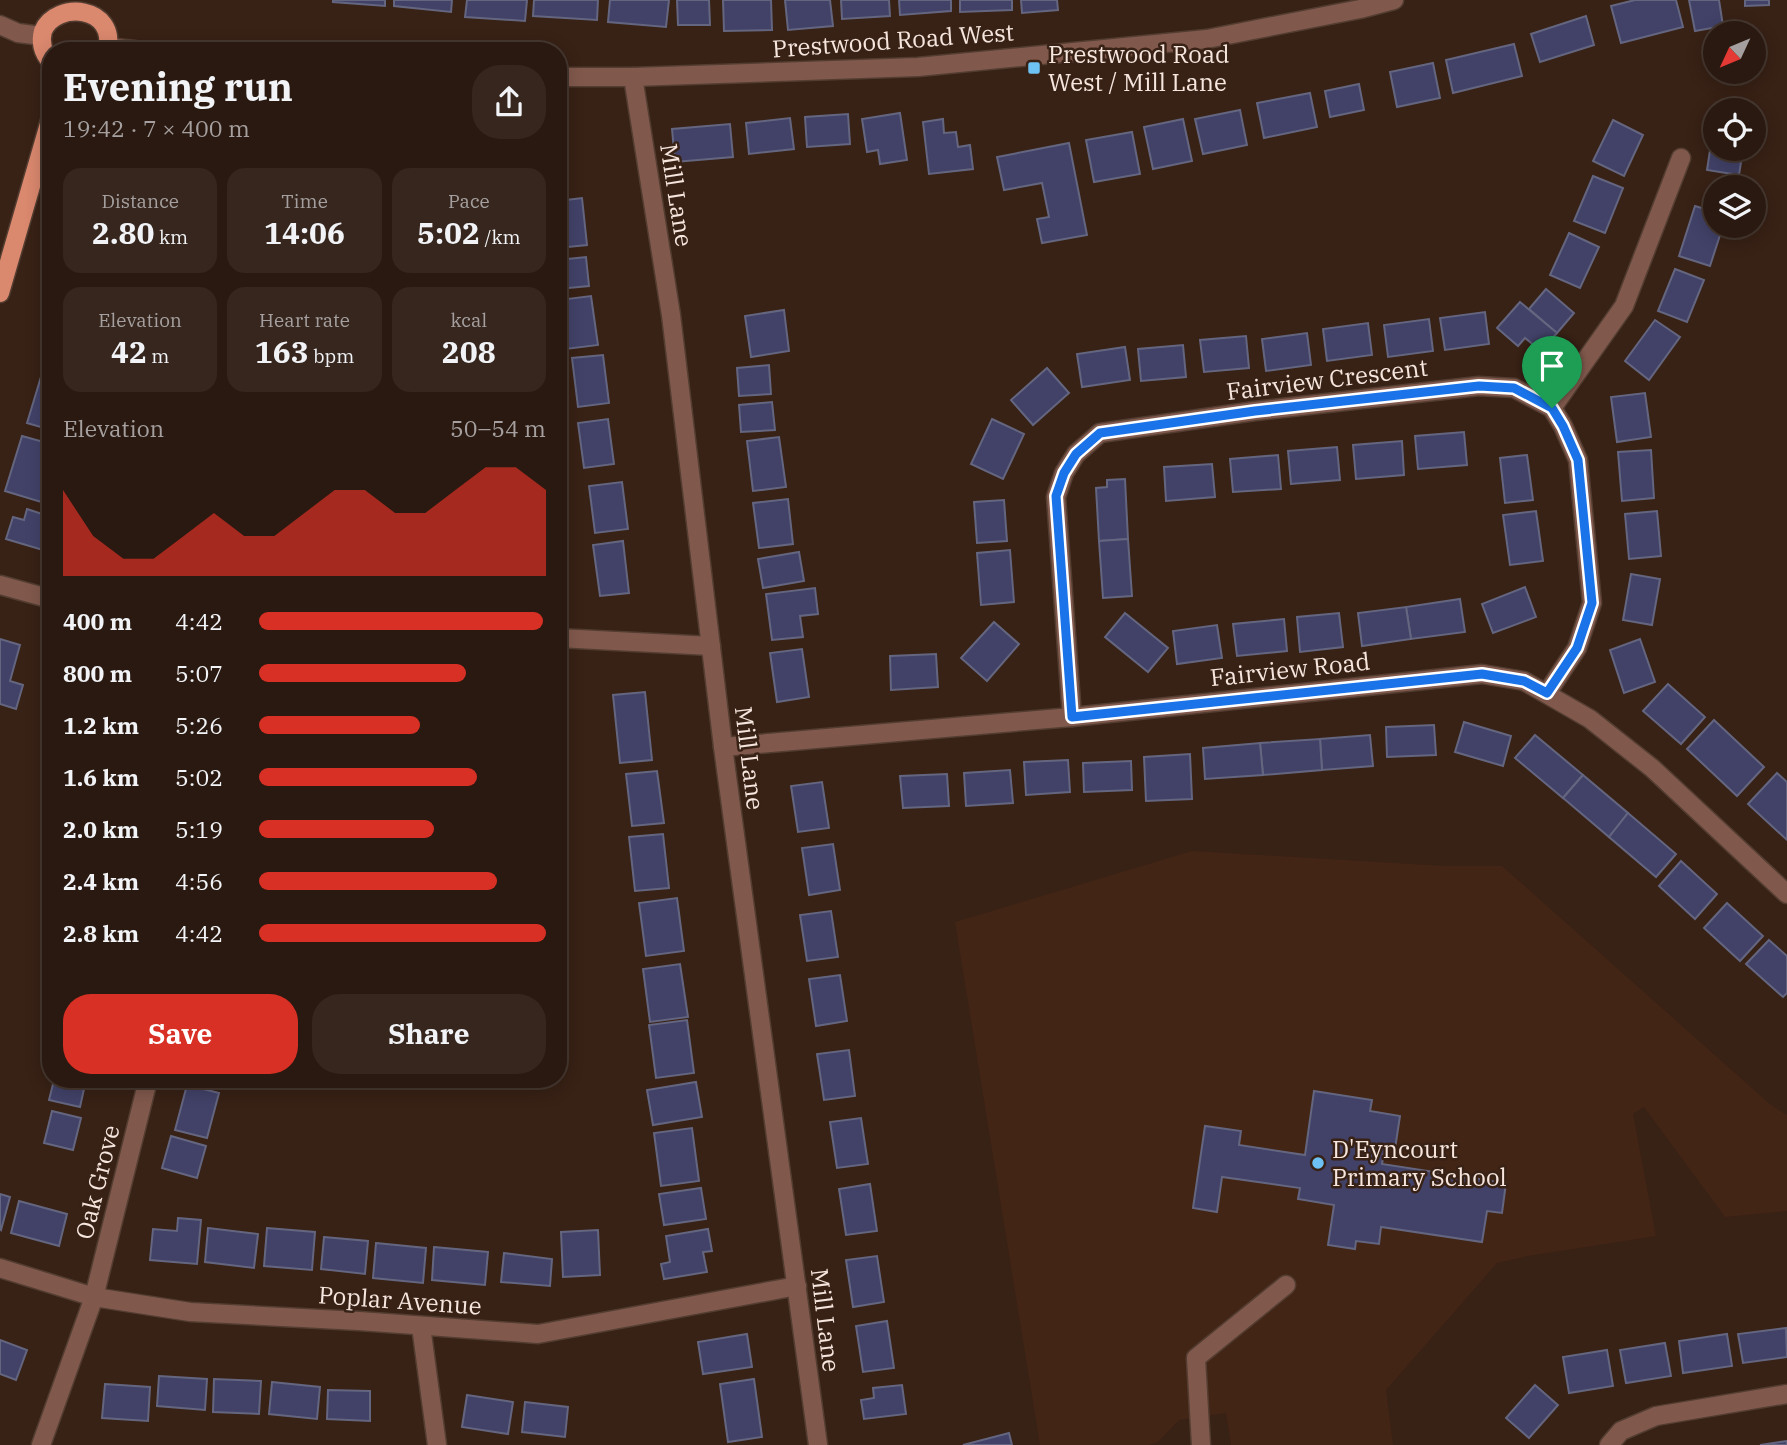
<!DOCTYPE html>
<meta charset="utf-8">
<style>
:root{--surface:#2a1910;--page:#36261e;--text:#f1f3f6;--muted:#a5a09f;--line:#463830;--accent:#d93025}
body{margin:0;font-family:"IBM Plex Serif",serif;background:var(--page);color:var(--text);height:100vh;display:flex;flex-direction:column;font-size:26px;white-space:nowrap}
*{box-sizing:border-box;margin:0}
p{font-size:23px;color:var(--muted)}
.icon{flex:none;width:38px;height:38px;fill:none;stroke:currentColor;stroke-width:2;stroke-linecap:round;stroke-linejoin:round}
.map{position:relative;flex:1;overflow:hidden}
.sheet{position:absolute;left:42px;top:42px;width:525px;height:1046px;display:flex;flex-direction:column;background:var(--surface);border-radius:28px;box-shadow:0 4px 18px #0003,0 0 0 2px var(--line)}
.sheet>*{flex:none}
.needle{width:46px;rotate:226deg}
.controls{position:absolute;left:1703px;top:21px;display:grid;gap:14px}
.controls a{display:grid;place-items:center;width:63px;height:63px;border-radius:50%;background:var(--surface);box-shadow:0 4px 18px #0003,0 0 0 2px var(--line);font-size:35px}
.pin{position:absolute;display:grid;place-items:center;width:60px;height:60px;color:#fff;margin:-72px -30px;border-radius:50% 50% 50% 0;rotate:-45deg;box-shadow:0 0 7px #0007}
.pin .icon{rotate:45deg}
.round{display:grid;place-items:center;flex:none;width:74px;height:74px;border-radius:28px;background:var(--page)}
.headline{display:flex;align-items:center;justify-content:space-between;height:119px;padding:0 21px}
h1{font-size:38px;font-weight:700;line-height:52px}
.metrics{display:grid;grid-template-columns:repeat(3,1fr);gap:10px;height:119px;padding:7px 21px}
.metrics div{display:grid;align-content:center;border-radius:18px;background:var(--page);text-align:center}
.metrics b{font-size:30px;font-weight:700}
.metrics small{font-size:19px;font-weight:400}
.metrics p{font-size:19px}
.chart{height:196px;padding:14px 21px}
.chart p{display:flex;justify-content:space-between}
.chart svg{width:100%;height:126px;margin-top:7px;fill:var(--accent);opacity:.7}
.action{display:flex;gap:14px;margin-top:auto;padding:14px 21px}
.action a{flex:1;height:80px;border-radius:28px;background:var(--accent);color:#fff;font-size:28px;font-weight:700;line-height:80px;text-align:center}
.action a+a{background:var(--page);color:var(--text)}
ul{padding:0 21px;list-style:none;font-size:23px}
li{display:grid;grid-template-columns:112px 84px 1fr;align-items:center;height:52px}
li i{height:18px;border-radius:9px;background:var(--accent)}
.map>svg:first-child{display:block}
</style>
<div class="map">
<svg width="1787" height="1445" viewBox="0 0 1787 1445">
<rect width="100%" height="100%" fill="#382115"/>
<path fill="#422515" d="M1192 851 1445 866H1502L1771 1105 1787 1115V1211L1725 1217 1644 1107 1633 1114 1656 1236 1528 1256 1497 1263 1386 1390 1393 1445H1231L1226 1413 1179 1420 1158 1442 1149 1445H1040L955 922Z"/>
<g fill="#424269" stroke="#64657f" stroke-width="2">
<path d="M333 0H385V6L333 2Z"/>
<path d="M394 0H452L451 12 394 6Z"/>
<path d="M467 0H527L525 21 465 17Z"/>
<path d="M534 0H598L597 20 533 16Z"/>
<path d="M610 0H669L666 27 608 22Z"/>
<path d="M677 0H709L710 25H678Z"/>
<path d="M723 0H771L772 30 724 31Z"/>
<path d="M785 0H830L833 26 788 30Z"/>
<path d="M841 0H889L890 16 842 19Z"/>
<path d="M899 0H951V11L900 15Z"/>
<path d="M960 0H1012V10L960 12Z"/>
<path d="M1021 0H1057L1058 10 1022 13Z"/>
<path d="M1635 0H1676L1683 27 1621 43 1611 6Z"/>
<path d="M1689 0H1719L1723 26 1695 31Z"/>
<path d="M1745 0H1769V5L1745 6Z"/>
<path d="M1586 16 1594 45 1540 62 1531 34Z"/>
<path d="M1514 44 1522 76 1453 93 1446 60Z"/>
<path d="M1433 63 1440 98 1397 107 1390 72Z"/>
<path d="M1359 84 1364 110 1330 117 1325 91Z"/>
<path d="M1310 93 1317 127 1264 138 1257 103Z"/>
<path d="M1240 110 1247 145 1203 154 1195 119Z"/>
<path d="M900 113 907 160 880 164 878 150 867 152 862 119Z"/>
<path d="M848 114 850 144 807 147 805 117Z"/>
<path d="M790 118 794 149 749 154 746 123Z"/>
<path d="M943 119 944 133 956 132 958 147 970 145 973 169 929 174 923 122Z"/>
<path d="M1183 119 1192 161 1153 169 1144 127Z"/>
<path d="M1613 120 1643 135 1624 176 1593 161Z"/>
<path d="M730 124 733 157 675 162 672 129Z"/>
<path d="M1714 124 1715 149H1743L1739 175 1707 170Z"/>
<path d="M1132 132 1140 174 1094 182 1086 140Z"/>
<path d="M1069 143 1087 235 1042 243 1037 219 1049 217 1042 183 1004 190 997 157Z"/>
<path d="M1593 176 1623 188 1605 233 1574 221Z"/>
<path d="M582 198 587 245 558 248V201Z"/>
<path d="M1695 206 1715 212V226H1723L1710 266 1679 256Z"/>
<path d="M1569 233 1599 247 1580 288 1550 275Z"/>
<path d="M586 257 589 286 558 289V260Z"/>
<path d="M1675 269 1704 280 1687 322 1658 311Z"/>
<path d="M1546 289 1574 313 1557 333 1529 309Z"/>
<path d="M591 296 598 345 566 349 559 300Z"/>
<path d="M1520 302 1557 333 1541 351 1525 338 1518 346 1497 328Z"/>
<path d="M784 310 789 351 751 357 745 316Z"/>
<path d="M1485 312 1489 344 1445 350 1440 318Z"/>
<path d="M1429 319 1433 351 1388 357 1384 325Z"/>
<path d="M1655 320 1680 337 1649 380 1625 361Z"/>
<path d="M1368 323 1372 355 1327 361 1323 329Z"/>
<path d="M1307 333 1311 365 1266 371 1262 339Z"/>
<path d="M1246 336 1249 368 1204 372 1200 340Z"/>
<path d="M51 338V357L45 355Z"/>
<path d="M1183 345 1186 377 1141 381 1138 349Z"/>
<path d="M1125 347 1130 380 1082 387 1077 354Z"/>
<path d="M603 355 609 403 578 407 572 358Z"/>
<path d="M769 365 771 394 739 396 737 368Z"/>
<path d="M44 367 51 369V430L27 423Z"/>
<path d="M1047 368 1069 393 1033 425 1011 400Z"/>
<path d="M1645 393 1651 437 1617 442 1611 397Z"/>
<path d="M772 402 775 430 741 432 739 405Z"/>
<path d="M608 419 614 464 584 468 578 423Z"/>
<path d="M992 419 1024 434 1003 479 971 464Z"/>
<path d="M1464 432 1467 465 1418 469 1415 436Z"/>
<path d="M22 436 51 444V505L5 491Z"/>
<path d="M779 437 786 487 753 491 747 441Z"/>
<path d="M1402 441 1404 475 1356 479 1353 445Z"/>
<path d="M1337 447 1340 480 1291 484 1288 451Z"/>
<path d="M1651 450 1654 498 1622 501 1618 452Z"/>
<path d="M1278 455 1281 489 1233 492 1230 459Z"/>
<path d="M1527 455 1533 500 1505 503 1500 458Z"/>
<path d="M1212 464 1215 497 1166 501 1164 467Z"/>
<path d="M1125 479 1128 539 1099 541 1096 488 1107 487V480Z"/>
<path d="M622 482 628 529 595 533 589 486Z"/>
<path d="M788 499 793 544 759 548 753 503Z"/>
<path d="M1004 500 1007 541 977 543 974 502Z"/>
<path d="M27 509 51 517V535L48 534 43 550 6 539 13 517 24 520Z"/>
<path d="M1536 511 1543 561 1510 565 1503 515Z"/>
<path d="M1657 511 1661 556 1629 559 1625 514Z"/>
<path d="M1128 539 1132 596 1103 598 1099 541Z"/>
<path d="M623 541 629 593 600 596 593 545Z"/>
<path d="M1010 550 1014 602 981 605 977 553Z"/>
<path d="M799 552 804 581 763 588 758 559Z"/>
<path d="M1631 574 1660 579 1652 625 1623 620Z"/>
<path d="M1525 587 1536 617 1493 633 1482 604Z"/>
<path d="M815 588 818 614 800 616 803 637 772 640 766 594Z"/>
<path d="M1460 599 1465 632 1411 639 1406 607Z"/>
<path d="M1406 607 1411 639 1362 646 1358 613Z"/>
<path d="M1125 613 1168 648 1148 672 1105 637Z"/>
<path d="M1339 613 1343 647 1300 652 1297 617Z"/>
<path d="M1284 619 1287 651 1237 656 1233 624Z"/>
<path d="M994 622 1019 644 987 681 961 658Z"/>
<path d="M1217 625 1222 658 1177 664 1173 631Z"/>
<path d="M0 639 20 645 10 681 23 685 16 709 0 704Z"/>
<path d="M1640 639 1655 682 1624 693 1610 650Z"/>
<path d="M802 649 809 697 777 702 770 653Z"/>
<path d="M936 654 938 687 891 690 890 656Z"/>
<path d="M558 682 562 683 559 716H558Z"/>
<path d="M1668 684 1705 717 1681 744 1643 711Z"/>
<path d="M645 692 652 760 620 763 613 695Z"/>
<path d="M1714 720 1764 767 1737 796 1687 749Z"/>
<path d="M1464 722 1511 736 1503 766 1455 752Z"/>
<path d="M1434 725 1436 755 1387 757 1386 727Z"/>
<path d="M1370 735 1373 766 1322 770 1320 739Z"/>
<path d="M1535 735 1583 775 1563 798 1515 758Z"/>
<path d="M1320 739 1322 770 1263 775 1260 743Z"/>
<path d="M1260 743 1263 775 1205 779 1203 748Z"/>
<path d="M1190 754 1192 799 1146 801 1144 757Z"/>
<path d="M1068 760 1070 792 1026 795 1024 762Z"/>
<path d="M1131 761 1132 790 1084 792 1083 763Z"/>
<path d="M1010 770 1013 803 966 806 964 773Z"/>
<path d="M657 771 664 823 632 826 626 774Z"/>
<path d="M1777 773 1787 782V840L1748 804Z"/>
<path d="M947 774 949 806 903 808 900 776Z"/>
<path d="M1583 775 1628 813 1609 837 1563 798Z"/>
<path d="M822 782 829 828 798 832 791 786Z"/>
<path d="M1628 813 1676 854 1656 877 1609 837Z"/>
<path d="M663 834 669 888 635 891 629 837Z"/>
<path d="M833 844 840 890 809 895 802 848Z"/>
<path d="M1681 861 1717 894 1695 919 1659 886Z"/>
<path d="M677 898 684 951 646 956 639 903Z"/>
<path d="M1727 903 1763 936 1740 961 1704 928Z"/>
<path d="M831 911 838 957 807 961 800 915Z"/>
<path d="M1769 940 1787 956V993L1783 997 1746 964Z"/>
<path d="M680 964 688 1017 650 1022 643 969Z"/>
<path d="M840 975 847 1021 816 1026 809 979Z"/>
<path d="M687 1020 694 1073 656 1078 649 1025Z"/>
<path d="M849 1050 855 1096 824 1100 817 1054Z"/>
<path d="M54 1080H86L80 1107 49 1100Z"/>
<path d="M696 1082 702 1117 653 1125 647 1090Z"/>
<path d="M187 1085 219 1093 207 1138 175 1130Z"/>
<path d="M1314 1091 1372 1100 1370 1111 1400 1116 1395 1149 1385 1147 1382 1164 1506 1183 1502 1213 1487 1211 1482 1242 1381 1227 1379 1244 1356 1241 1355 1249 1328 1245 1334 1205 1298 1199 1300 1188 1222 1177 1217 1212 1193 1208 1205 1126 1241 1131 1239 1145 1305 1155Z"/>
<path d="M52 1111 81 1118 73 1150 44 1143Z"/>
<path d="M861 1118 868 1164 837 1168 830 1122Z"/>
<path d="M692 1128 699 1181 661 1186 654 1133Z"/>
<path d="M171 1136 206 1146 197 1178 162 1168Z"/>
<path d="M870 1184 877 1231 846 1235 839 1189Z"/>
<path d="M701 1188 706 1219 664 1225 659 1194Z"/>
<path d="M0 1194 10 1197 1 1230 0 1229Z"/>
<path d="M19 1201 67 1214 59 1246 11 1233Z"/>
<path d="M178 1218 201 1220 197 1264 150 1260 153 1229 177 1231Z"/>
<path d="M208 1228 258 1234 254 1268 205 1262Z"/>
<path d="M267 1228 315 1232 312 1270 264 1266Z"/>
<path d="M708 1229 712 1251 703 1252 707 1272 664 1279 661 1264 670 1262 666 1236Z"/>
<path d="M598 1230 600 1275 563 1277 561 1232Z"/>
<path d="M324 1237 368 1241 365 1274 321 1269Z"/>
<path d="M376 1243 426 1248 423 1283 373 1278Z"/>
<path d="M434 1247 488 1252 485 1285 432 1280Z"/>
<path d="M504 1253 552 1259 550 1286 501 1282Z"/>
<path d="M877 1256 884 1302 853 1307 846 1260Z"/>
<path d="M887 1321 894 1368 863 1372 856 1326Z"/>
<path d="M1786 1328 1787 1357 1743 1363 1738 1334Z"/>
<path d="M747 1334 752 1367 703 1374 698 1342Z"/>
<path d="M1727 1334 1732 1366 1683 1373 1679 1341Z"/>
<path d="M0 1340 27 1350 16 1380 0 1374Z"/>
<path d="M1665 1343 1671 1376 1626 1383 1620 1350Z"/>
<path d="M1607 1350 1613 1386 1569 1393 1563 1357Z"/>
<path d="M159 1376 207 1379 205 1410 157 1406Z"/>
<path d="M214 1379 261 1381 259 1414 213 1412Z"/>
<path d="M754 1379 762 1437 728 1442 720 1384Z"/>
<path d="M272 1382 320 1387 317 1419 269 1414Z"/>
<path d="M105 1384 150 1387 148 1421 102 1418Z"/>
<path d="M902 1385 906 1414 864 1419 861 1400 874 1398 873 1388Z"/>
<path d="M1535 1385 1558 1405 1529 1438 1506 1418Z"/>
<path d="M328 1390 370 1391V1421L327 1419Z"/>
<path d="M467 1395 513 1402 508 1434 462 1427Z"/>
<path d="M525 1402 568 1407 565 1437 522 1432Z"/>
<path d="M1009 1433 1012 1445H963Z"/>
<path d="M1787 1441V1445H1760Z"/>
</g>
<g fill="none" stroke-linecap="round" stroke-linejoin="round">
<defs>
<g id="minor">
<path d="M0 25 18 33 42 36"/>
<path d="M108 47 142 51"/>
<path d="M558 77H633L918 67 1207 39 1360 9 1394 0"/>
<path d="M633 77 671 315 723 747 818 1445"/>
<path d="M1552 408 1624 306 1681 158"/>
<path d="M0 585 51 599"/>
<path d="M558 638 711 646"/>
<path d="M1072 717 1056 497 1064 473 1076 454 1100 433 1255 411 1479 386 1514 388 1552 408 1563 426 1578 460 1592 603 1577 648 1547 693"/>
<path d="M723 747 1072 717 1482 674 1524 681 1590 719 1652 768 1787 894"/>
<path d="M0 1268 94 1297 190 1312 359 1321 538 1334 797 1286"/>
<path d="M421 1326 437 1445"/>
<path d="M41 1445 94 1297 148 1080"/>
<path d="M1201 1445 1196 1358 1286 1285"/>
<path d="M1609 1445 1621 1431 1656 1416 1787 1394"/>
</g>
<g id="major">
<path d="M51 62C43 53 40 42 43 31 56 0 118 6 107 51"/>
<path d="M0 293 51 117"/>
</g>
</defs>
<use href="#minor" stroke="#533d31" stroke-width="21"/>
<use href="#major" stroke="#533d31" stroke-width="21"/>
<use href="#minor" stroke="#81594c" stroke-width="18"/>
<use href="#major" stroke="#da886e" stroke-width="18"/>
</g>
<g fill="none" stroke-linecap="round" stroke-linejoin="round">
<defs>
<path id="route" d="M1479 386 1514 388 1552 408 1563 426 1578 460 1592 603 1577 648 1547 693 1524 681 1482 674 1072 717 1056 496 1064 473 1076 454 1100 433 1255 411Z"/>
</defs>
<use href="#route" stroke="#fff" stroke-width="14"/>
<use href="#route" stroke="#1a73e8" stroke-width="9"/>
</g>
<g fill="#6ec2f3" stroke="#382115" stroke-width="2.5">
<rect x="1027" y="61" width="14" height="14" rx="3.5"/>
<circle cx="1318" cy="1163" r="7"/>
</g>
<g text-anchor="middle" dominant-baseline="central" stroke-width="5" stroke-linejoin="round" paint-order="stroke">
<g font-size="24" fill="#f6e6de" stroke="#382115">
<text transform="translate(893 40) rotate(-4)">Prestwood Road West</text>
<text transform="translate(677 195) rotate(81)">Mill Lane</text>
<text transform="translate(1327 379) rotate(-7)">Fairview Crescent</text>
<text transform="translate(1290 669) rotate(-6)">Fairview Road</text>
<text transform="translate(750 758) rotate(83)">Mill Lane</text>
<text transform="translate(97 1182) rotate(-76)">Oak Grove</text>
<text transform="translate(400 1300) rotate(4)">Poplar Avenue</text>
<text transform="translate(826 1320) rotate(83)">Mill Lane</text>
</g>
<g font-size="24" fill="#f6e6de" stroke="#382115" text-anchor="start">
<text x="1048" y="54">Prestwood Road<tspan x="1048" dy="28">West / Mill Lane</tspan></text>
<text x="1332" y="1149">D'Eyncourt<tspan x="1332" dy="28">Primary School</tspan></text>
</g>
</g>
</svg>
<div class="controls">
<a><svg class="needle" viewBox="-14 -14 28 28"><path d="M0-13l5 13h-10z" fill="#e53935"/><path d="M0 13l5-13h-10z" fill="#a5a09f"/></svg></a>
<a><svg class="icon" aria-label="locate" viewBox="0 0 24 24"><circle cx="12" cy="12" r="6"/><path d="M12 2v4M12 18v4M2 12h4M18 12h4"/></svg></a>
<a><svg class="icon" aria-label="layers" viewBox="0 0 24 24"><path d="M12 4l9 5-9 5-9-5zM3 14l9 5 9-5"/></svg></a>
</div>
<div class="pin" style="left:1552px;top:408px;background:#1e9e55"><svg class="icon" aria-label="arrive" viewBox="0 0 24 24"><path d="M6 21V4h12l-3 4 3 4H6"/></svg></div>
<section class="sheet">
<div class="headline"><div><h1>Evening run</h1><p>19:42 · 7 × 400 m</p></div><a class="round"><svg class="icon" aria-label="share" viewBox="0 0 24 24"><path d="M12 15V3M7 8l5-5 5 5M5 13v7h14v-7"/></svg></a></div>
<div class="metrics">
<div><p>Distance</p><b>2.80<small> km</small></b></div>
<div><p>Time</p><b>14:06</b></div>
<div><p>Pace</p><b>5:02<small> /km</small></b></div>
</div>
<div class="metrics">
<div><p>Elevation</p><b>42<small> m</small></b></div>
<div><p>Heart rate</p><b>163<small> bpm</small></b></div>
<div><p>kcal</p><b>208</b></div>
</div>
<div class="chart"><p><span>Elevation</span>50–54 m</p>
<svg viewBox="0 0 160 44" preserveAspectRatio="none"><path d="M0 44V14L10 30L20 38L30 38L40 30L50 22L60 30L70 30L80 22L90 14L100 14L110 22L120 22L130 14L140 6L150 6L160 14V44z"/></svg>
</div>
<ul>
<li><b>400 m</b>4:42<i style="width:99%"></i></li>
<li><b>800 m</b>5:07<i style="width:72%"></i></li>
<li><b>1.2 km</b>5:26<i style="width:56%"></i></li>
<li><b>1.6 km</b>5:02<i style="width:76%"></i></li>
<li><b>2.0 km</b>5:19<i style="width:61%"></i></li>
<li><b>2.4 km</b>4:56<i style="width:83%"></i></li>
<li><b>2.8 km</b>4:42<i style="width:100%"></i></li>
</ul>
<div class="action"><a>Save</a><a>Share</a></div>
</section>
</div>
